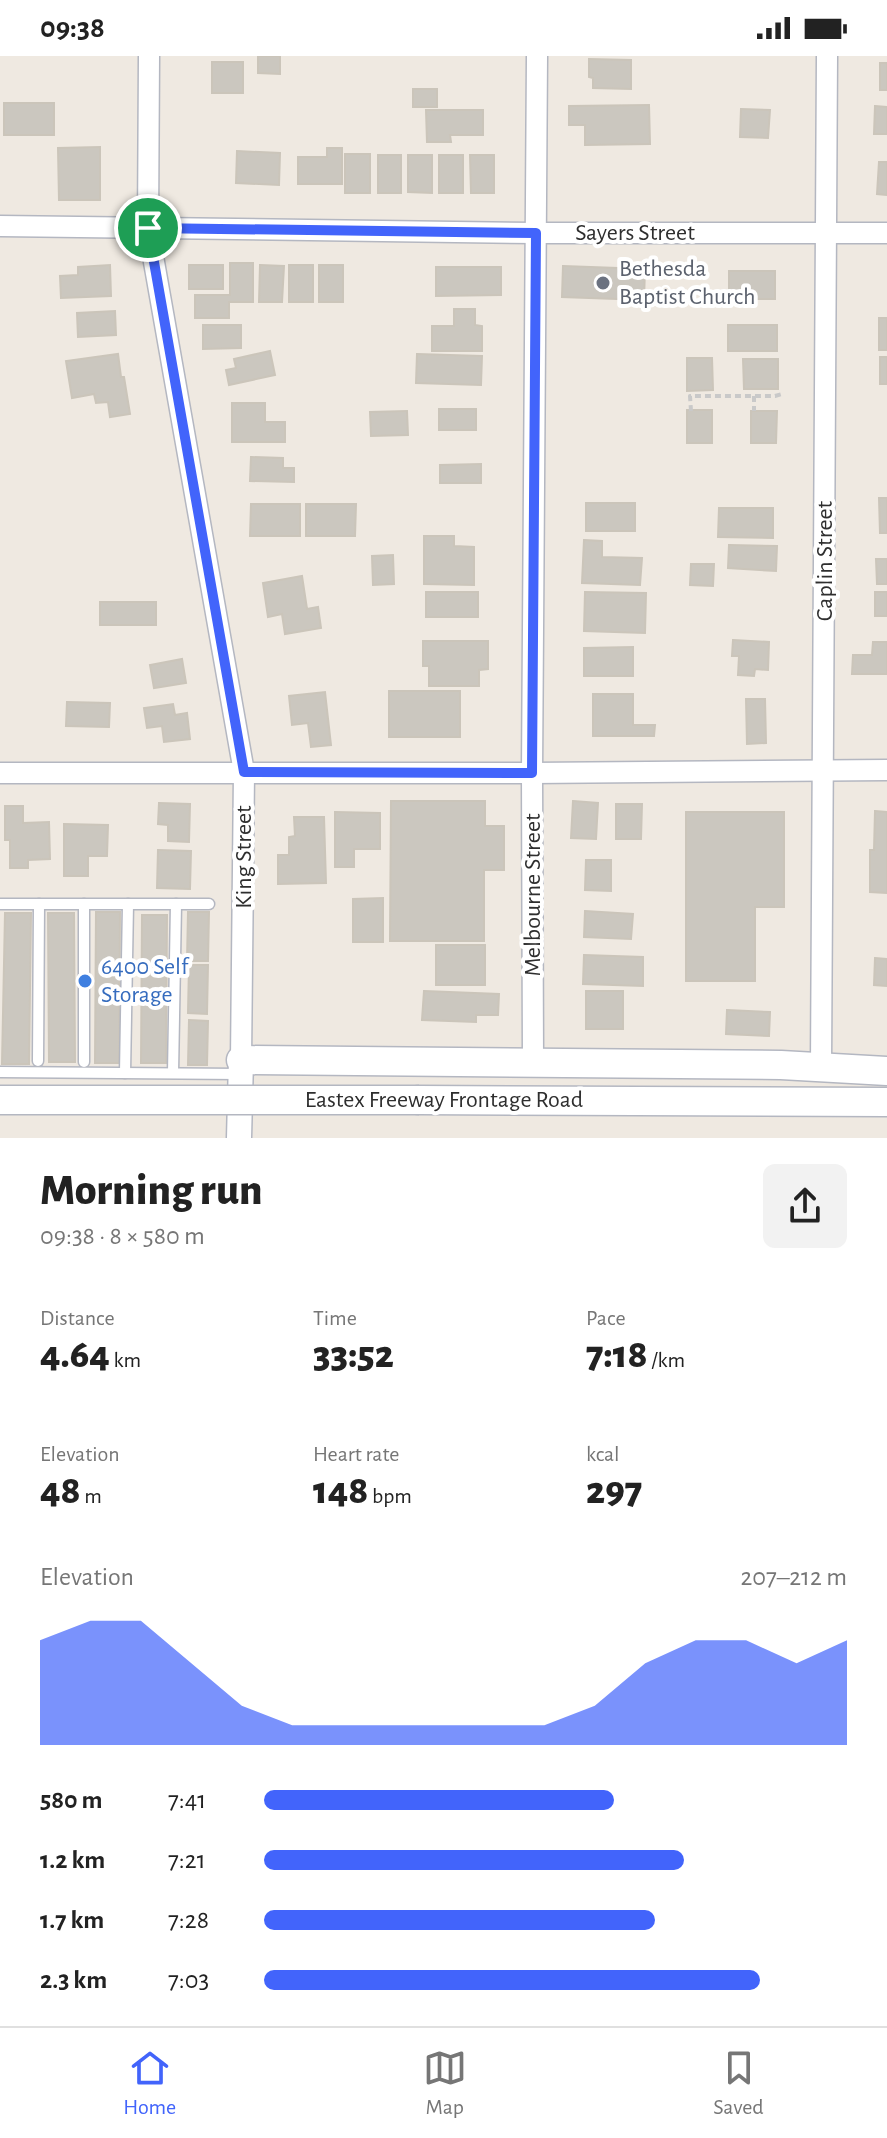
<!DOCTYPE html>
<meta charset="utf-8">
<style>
:root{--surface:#fff;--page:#f2f2f2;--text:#222;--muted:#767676;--line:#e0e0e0;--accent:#4264fb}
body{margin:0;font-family:"Alegreya Sans",sans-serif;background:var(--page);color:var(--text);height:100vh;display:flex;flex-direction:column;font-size:30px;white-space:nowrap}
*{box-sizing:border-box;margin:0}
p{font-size:26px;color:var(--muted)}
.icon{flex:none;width:44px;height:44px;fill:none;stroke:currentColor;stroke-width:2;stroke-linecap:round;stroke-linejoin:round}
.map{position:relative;height:1082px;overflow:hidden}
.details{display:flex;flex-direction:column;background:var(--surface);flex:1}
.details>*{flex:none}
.pin{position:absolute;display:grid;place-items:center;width:68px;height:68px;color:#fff;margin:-34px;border:4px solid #fff;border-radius:50%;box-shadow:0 2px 8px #0007}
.round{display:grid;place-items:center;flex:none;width:84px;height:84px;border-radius:12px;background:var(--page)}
.headline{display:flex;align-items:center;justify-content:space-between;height:136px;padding:0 40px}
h1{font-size:44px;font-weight:800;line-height:60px}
.metrics{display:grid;grid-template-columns:repeat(3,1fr);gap:12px;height:136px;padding:8px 40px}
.metrics div{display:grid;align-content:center}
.metrics b{font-size:40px;font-weight:800}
.metrics small{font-size:22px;font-weight:400}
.metrics p{font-size:22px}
.chart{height:224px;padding:16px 40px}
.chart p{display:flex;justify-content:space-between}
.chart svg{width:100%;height:144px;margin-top:8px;fill:var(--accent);opacity:.7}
ul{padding:0 40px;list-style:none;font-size:26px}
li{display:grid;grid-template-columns:128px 96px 1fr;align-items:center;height:60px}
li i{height:20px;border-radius:10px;background:var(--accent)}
.status{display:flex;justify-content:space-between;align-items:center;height:56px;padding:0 40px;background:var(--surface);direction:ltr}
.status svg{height:22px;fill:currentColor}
.menu{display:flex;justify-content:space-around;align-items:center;height:112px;border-top:2px solid var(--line);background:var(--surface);font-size:22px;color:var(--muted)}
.menu a{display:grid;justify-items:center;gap:4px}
.menu .selected{color:var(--accent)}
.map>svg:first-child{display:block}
</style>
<div class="status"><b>09:38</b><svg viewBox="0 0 49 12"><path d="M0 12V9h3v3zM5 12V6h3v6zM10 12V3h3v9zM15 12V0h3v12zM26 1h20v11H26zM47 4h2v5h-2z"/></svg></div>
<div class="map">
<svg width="887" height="1082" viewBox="0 0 887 1082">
<rect width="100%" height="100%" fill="#efe9e1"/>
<g fill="#cbc7bf" stroke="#cbc5ba" stroke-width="2">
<path d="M258 0H280V18L258 17Z"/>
<path d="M589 3 631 4V33L593 32V22L589 21Z"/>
<rect x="212" y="6" width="31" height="31"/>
<rect x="880" y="7" width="7" height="27"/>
<rect x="413" y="33" width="24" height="18"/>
<rect x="4" y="47" width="50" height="32"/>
<path d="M649 49 650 88 585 89V69H569V50Z"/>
<path d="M875 50 887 51V78H874Z"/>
<path d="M741 53 770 54 768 82 740 81Z"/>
<path d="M426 54H483V79H450L451 86H427Z"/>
<path d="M100 91V144H59L58 92Z"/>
<path d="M327 92H342V128H298V101H327Z"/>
<path d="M237 95 280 97 279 129 236 127Z"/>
<rect x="345" y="98" width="25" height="39"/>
<rect x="378" y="99" width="23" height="38"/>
<path d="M408 99H432V137L408 136Z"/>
<rect x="439" y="99" width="24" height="38"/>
<path d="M470 99H494V137H471Z"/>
<path d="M879 106H887V139L877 138Z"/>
<path d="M230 207H253V246H229V262H195V239H230Z"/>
<path d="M110 209 111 240 61 242 60 220 78 219V211Z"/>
<rect x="189" y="209" width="34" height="24"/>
<path d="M260 209 284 210 282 246H259Z"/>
<rect x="289" y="209" width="24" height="37"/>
<rect x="319" y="209" width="24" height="37"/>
<path d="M563 210 645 213 644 244 562 241Z"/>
<path d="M436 211H501V239L436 240Z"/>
<rect x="729" y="215" width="46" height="28"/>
<path d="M454 253H475V269L482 270V295H432V270H454Z"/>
<path d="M115 255 116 279 78 281 77 257Z"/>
<rect x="879" y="262" width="8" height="32"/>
<path d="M203 269H241V292L203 293Z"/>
<rect x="728" y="269" width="49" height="26"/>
<path d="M270 295 275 319 229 329 226 314 236 312 234 303Z"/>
<path d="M118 298 121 321H124L130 358 110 361 108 346 96 347 94 338 72 342 66 305Z"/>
<path d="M417 298 482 300 481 329 416 327Z"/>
<rect x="880" y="301" width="7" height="27"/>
<path d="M687 302H712L713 334 687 335Z"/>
<path d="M743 303H778V333H744Z"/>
<path d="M232 347H265V366H285V386H232Z"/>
<rect x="439" y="353" width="37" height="21"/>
<rect x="687" y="354" width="25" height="33"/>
<path d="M407 355 408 379 371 380 370 356Z"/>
<path d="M751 355H777L776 387H751Z"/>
<path d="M251 401 283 402V412H294V426L250 425Z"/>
<path d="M481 408V427H440V409Z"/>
<path d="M879 442H887V477H880Z"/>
<rect x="586" y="447" width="49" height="28"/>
<path d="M251 448H300V480H250Z"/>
<path d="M306 448H356L355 480H306Z"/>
<path d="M719 452H773V482L718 481Z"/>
<path d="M424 480H454V490L474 491V529L424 528Z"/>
<path d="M584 484 602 485V501L642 502 640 529 582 527Z"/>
<path d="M729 489 777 490 776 515 728 512Z"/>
<path d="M393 499 394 528 373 529 372 500Z"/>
<path d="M876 503H887V528H877Z"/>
<path d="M691 508H714L713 530 690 529Z"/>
<path d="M302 520 307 553 318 551 321 572 285 578 282 558 268 561 263 527Z"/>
<rect x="426" y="536" width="52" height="25"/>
<path d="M585 536 646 537 645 577 584 575Z"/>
<rect x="875" y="536" width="12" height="24"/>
<rect x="100" y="546" width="56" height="23"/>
<path d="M733 584 769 586 768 614 755 613 754 620 738 619 739 600H732Z"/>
<path d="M423 585H488V613L479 614V630H429V610H423Z"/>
<path d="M873 586H887V618H852L853 599H872Z"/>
<path d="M633 591V620H584V592Z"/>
<path d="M182 603 186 627 154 632 150 609Z"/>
<rect x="389" y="635" width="71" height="46"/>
<path d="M325 636 331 689 311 691 308 667 292 669 289 640Z"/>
<path d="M593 638H633V669H655L654 680H593Z"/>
<path d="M746 643H765L766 687 747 688Z"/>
<path d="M67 646 110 647 109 671 66 670Z"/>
<path d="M173 648 175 659 187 657 190 683 164 686 162 670 147 672 144 652Z"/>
<path d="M391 745H485V770H504V814H484V885H390Z"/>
<path d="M573 745 598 747 596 783 571 782Z"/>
<path d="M159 747 190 748 189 786 168 785V769L158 768Z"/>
<path d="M616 748H642L641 783H616Z"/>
<path d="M5 750H23V767L49 766 50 803 28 804V812H10V784H5Z"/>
<path d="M875 755 887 756V837L870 836V794H874Z"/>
<path d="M335 756 380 757V793H354V811H335Z"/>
<path d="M686 756H784V851H755V925H686Z"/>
<path d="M294 761H324L326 827 278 828V799H289V781L295 780Z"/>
<path d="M64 768 108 769 107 800H88V820H64Z"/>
<path d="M158 794 191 795 190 833 157 832Z"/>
<path d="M586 804H611V835L585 834Z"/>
<path d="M383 842V886H353V843Z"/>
<path d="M585 855 633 858 631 883 584 881Z"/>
<path d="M96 856H120L119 1007H95Z"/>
<path d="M188 856H209L208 905H187Z"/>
<path d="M5 857H31L29 1008H2Z"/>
<path d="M48 857H74L75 1006H49Z"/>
<path d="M142 859H167L166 1007H141Z"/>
<rect x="436" y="889" width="49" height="40"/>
<path d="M584 899 643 901V930L583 928Z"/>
<path d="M875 902 887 903V930L874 929Z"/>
<path d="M189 909H208L207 958 188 957Z"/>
<path d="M424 935 499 938 498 959H476V966L422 964Z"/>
<rect x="586" y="935" width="37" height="38"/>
<path d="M727 954 770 956 769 980 726 978Z"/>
<path d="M189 964 208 965 207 1009H188Z"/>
</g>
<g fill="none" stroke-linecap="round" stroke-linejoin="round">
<defs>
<g id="service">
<path d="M0 848H209"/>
<path d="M84 848V1006"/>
<path d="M38 1005 39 848"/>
<path d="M0 1016 240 1018"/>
<path d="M125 1017 128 848"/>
<path d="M173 1017 176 848"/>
</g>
<g id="minor">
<path d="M149 0 148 172 244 716 241 1004"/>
<path d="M0 170 536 177H887"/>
<path d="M0 717H532L887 714"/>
<path d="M533 1006 532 717 537 0"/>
<path d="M821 1010 827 0"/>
</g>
<path id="tertiary" d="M239 1082 241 1004"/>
<g id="secondary">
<path d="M241 1004 781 1009 887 1015"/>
<path d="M419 1044 887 1046"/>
</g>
</defs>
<use href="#service" stroke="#b4b7c1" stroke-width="13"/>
<use href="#minor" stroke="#b4b7c1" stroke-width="23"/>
<use href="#tertiary" stroke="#b4b7c1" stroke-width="27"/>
<use href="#secondary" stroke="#b4b7c1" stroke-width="31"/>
<g stroke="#c9c9c9" stroke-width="4" stroke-dasharray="6 4" stroke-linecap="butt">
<path d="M754 340V355"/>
<path d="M691 355 690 340H775L782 338"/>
</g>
<use href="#service" stroke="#fff" stroke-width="10"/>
<use href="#minor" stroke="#fff" stroke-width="20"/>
<use href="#tertiary" stroke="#fff" stroke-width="24"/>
<use href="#secondary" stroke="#fff" stroke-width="28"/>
<defs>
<path id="secondary-bridge" d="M0 1044H419"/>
</defs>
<use href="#secondary-bridge" stroke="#b4b7c1" stroke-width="31" stroke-linecap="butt"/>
<use href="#secondary-bridge" stroke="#fff" stroke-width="28"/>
</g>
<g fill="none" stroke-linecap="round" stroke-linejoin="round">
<defs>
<path id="route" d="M148 172 536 177 532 717 244 716Z"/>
</defs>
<use href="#route" stroke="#fff" stroke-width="16"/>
<use href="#route" stroke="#4264fb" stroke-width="10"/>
</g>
<circle fill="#6b7280" stroke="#fff" stroke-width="3" cx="603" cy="227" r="8"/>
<circle fill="#3f7fe0" stroke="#fff" stroke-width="3" cx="85" cy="925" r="8"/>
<g text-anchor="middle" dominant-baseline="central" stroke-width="8" stroke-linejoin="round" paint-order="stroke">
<g font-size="24" fill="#2e2e2e" stroke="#fff">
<text x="635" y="177">Sayers Street</text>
<text transform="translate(825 505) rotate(-90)">Caplin Street</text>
<text transform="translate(244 801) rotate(-90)">King Street</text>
<text transform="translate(533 839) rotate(-90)">Melbourne Street</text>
<text x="444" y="1044">Eastex Freeway Frontage Road</text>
</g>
<g font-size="24" fill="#5b616d" stroke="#fff" text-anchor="start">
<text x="619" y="213">Bethesda<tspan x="619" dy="28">Baptist Church</tspan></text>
</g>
<g font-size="24" fill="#366cbe" stroke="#fff" text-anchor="start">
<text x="101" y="911">6400 Self<tspan x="101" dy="28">Storage</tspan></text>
</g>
</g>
</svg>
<div class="pin" style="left:148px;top:172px;background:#1e9e55"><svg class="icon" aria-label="arrive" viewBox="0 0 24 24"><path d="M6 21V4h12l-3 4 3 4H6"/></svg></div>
</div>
<section class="details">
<div class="headline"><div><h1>Morning run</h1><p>09:38 · 8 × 580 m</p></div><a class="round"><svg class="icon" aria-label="share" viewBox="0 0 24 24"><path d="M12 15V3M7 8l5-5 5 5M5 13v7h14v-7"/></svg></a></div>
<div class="metrics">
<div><p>Distance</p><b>4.64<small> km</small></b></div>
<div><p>Time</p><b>33:52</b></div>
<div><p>Pace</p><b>7:18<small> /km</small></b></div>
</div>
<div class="metrics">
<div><p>Elevation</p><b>48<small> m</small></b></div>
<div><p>Heart rate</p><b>148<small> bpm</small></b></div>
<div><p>kcal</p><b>297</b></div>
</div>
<div class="chart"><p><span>Elevation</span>207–212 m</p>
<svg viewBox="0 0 160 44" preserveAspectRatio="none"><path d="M0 44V12L10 6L20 6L30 19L40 32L50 38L60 38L70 38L80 38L90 38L100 38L110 32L120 19L130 12L140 12L150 19L160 12V44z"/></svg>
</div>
<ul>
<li><b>580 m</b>7:41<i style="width:60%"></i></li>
<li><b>1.2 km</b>7:21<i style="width:72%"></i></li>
<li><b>1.7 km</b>7:28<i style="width:67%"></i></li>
<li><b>2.3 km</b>7:03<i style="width:85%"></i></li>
</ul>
</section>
<nav class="menu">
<a class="selected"><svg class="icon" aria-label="home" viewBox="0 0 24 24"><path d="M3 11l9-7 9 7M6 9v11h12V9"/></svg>Home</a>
<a><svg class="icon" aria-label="map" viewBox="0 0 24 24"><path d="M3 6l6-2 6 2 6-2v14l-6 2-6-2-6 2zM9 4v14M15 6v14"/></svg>Map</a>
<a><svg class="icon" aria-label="saved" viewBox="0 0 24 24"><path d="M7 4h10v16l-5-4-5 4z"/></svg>Saved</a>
</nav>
